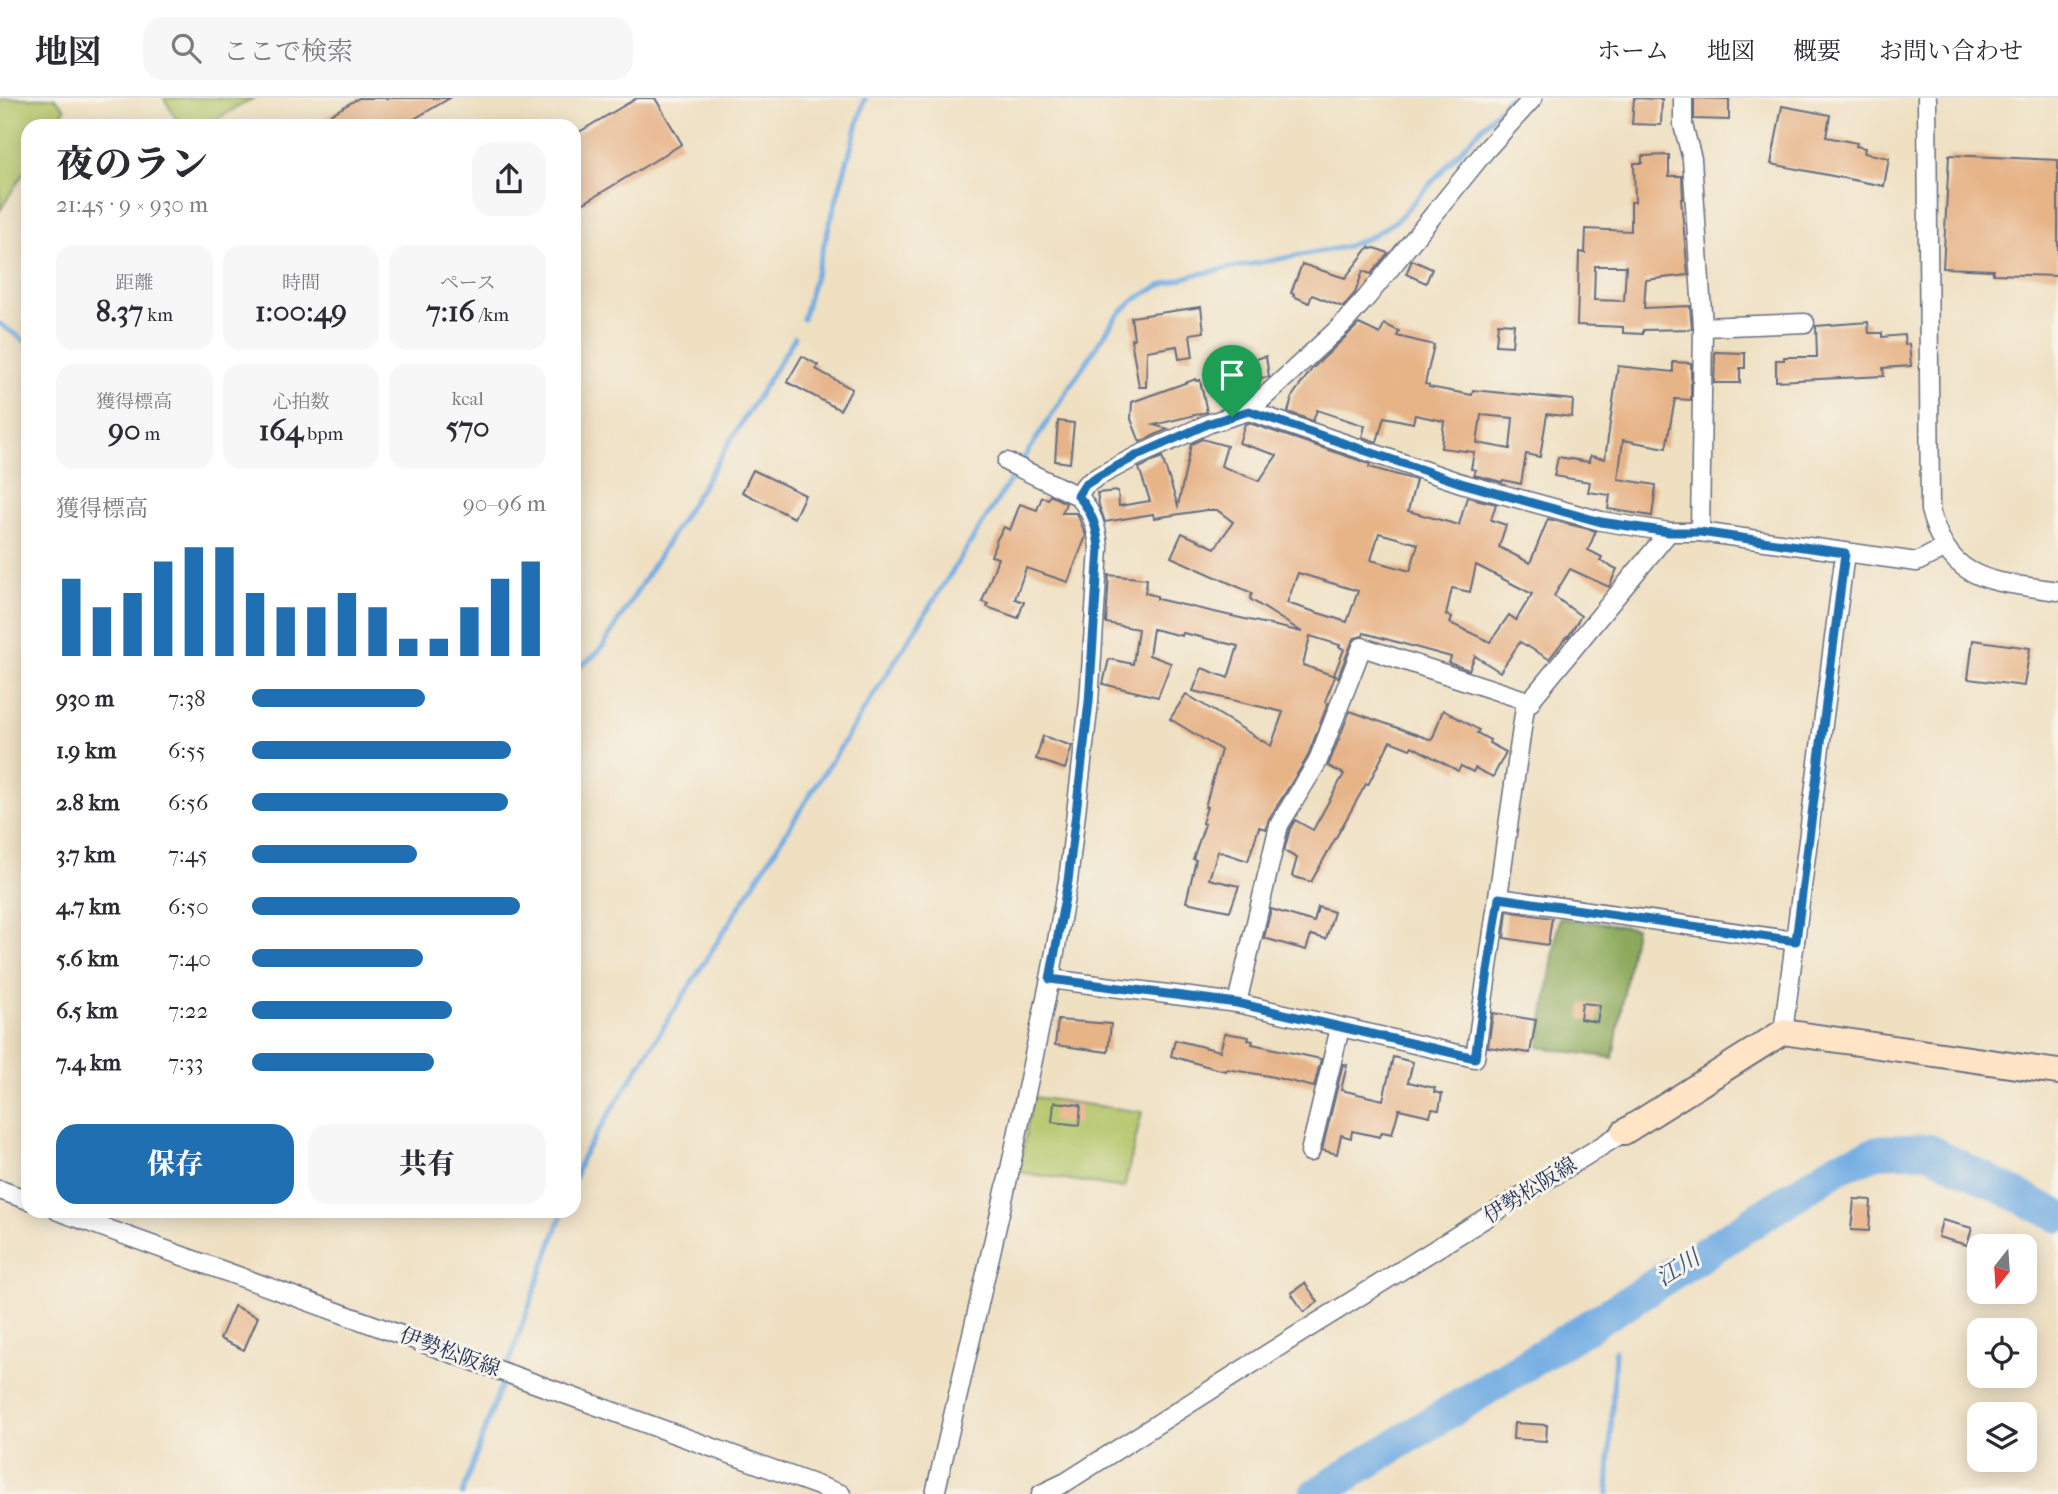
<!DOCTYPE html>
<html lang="ja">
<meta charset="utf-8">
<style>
:root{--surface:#fff;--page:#f7f7f7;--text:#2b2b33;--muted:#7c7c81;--line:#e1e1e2;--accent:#1f6fb2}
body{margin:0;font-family:"IM FELL French Canon","Noto Serif JP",serif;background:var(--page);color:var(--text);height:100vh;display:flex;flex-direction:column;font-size:26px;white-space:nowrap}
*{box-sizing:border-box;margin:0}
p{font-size:23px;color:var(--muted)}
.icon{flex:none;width:38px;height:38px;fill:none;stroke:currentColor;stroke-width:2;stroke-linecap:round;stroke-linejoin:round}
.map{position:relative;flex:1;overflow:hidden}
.details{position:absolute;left:21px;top:21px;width:560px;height:1099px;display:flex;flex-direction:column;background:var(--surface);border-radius:21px;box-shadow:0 4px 18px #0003}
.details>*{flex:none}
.needle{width:46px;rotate:197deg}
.controls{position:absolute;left:1967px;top:1136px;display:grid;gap:14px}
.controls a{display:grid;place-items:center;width:70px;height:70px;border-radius:14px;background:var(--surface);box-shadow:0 4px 18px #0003;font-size:35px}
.pin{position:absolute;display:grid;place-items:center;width:60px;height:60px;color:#fff;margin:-72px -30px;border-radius:50% 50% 50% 0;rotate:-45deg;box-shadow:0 0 7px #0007}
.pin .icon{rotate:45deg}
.round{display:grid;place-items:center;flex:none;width:74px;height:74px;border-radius:21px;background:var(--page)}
.headline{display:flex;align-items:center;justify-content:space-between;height:119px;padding:0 35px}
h1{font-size:38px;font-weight:800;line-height:52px}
.figures{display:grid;grid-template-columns:repeat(3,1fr);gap:10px;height:119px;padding:7px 35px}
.figures div{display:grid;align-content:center;border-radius:18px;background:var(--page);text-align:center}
.figures b{font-size:30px;font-weight:800}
.figures small{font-size:19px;font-weight:400}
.figures p{font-size:19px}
.chart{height:196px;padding:14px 35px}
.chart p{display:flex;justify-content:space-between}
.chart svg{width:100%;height:126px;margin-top:7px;stroke:var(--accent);stroke-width:6}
.cta{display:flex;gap:14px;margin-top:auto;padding:14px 35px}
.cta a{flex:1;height:80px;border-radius:21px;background:var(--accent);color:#fff;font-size:28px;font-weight:800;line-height:80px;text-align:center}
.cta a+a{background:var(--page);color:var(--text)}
ul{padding:0 35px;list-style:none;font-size:23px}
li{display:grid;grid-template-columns:112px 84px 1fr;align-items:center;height:52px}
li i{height:18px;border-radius:9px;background:var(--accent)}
header{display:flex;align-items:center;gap:42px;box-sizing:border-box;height:98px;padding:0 35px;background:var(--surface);border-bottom:2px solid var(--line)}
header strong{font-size:33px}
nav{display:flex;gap:38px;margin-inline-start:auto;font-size:24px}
.search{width:490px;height:63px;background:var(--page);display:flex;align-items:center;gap:18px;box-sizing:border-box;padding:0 24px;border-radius:21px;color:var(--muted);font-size:26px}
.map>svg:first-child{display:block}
</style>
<header>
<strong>地図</strong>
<div class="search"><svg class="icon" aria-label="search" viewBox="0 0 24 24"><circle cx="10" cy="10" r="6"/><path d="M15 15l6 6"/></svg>ここで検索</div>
<nav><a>ホーム</a><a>地図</a><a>概要</a><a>お問い合わせ</a></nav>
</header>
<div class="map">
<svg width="2058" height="1396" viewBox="0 0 2058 1396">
<rect width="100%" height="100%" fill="#f7f3e8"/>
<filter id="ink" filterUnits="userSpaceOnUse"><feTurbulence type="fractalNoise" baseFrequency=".0143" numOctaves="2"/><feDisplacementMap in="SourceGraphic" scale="14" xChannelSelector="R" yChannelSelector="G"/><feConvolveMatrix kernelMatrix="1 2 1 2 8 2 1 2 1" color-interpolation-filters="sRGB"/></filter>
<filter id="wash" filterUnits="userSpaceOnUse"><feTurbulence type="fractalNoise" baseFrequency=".00686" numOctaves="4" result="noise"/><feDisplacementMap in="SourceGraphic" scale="28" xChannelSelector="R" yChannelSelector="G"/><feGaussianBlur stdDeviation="1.57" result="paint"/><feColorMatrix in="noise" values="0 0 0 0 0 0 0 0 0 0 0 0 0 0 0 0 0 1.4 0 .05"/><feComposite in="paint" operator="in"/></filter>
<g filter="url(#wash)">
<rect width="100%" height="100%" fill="#efe0c2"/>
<g fill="#b2c568" stroke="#667a63" stroke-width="2">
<path d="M2 0H55L65 11 54 28H28V68L0 112V4Z"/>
<path d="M164 0H254L204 28H180Z"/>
<path d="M1033 999 1142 1014 1124 1090 1018 1074Z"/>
</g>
<path fill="#8daa5c" stroke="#546c5d" stroke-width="2" d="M1559 820 1635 830 1613 960 1539 949Z"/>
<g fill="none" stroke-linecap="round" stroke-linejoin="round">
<g stroke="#73ade3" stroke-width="5">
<path d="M803 221 865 0"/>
<path d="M0 226 28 245"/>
<path d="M574 570C587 566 594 558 603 548L795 239"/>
<path d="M574 1082 582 1059 787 733 1063 299 1116 219 1134 202 1159 188 1193 177 1344 149 1370 139 1397 122 1509 0"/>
<path d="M462 1396 563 1113"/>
<path d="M1608 1396 1615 1253"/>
</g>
<path stroke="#73ade3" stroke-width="33" d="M1316 1396 1639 1197 1840 1068 1882 1053 1928 1052 2058 1118"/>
</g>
<g id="blocks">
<g fill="#e7b488" fill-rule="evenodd">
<path d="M359 0H450L402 28H311Z"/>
<path d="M637 0H655L682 46 574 111V37Z"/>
<path d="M1634 0 1662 1 1661 27 1632 26Z"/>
<path d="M1694 0 1729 1V22L1694 21Z"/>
<path d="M1782 8 1830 17 1826 39 1857 45 1856 48 1865 50 1864 55 1889 60 1884 88 1771 66Z"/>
<path d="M1669 57V78H1682L1683 101H1681L1688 177 1646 182 1644 210 1690 208 1692 231 1643 232V236L1623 235V229L1577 227 1579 154 1585 155 1586 131 1631 133V104H1635L1634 65H1642V58ZM1595 168H1626L1624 203 1594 202Z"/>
<path d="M1949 57 2058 62V178L1993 176V172L1943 170Z"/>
<path d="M1369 149 1371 151 1375 150 1388 155 1371 176 1363 173 1355 195 1343 209 1312 197 1309 205 1293 198 1294 196 1291 195 1302 166 1345 180Z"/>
<path d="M1412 162 1432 171 1426 185 1406 176Z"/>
<path d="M1201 209 1204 234 1190 236 1193 259 1179 261 1177 248 1147 253 1146 289H1139L1131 241H1134L1131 219Z"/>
<path d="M1868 224 1869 235H1882V239L1904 237 1905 247 1909 246 1911 268 1883 270 1884 278 1776 283V262H1784V259H1817L1816 228Z"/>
<path d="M1498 225 1514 226 1512 248 1496 247Z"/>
<path d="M1359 226 1380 236 1384 226 1399 233 1397 238 1434 247 1425 286 1429 287V289L1472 297 1473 292 1573 302 1572 319 1547 316 1540 359 1526 356 1521 386 1503 382 1502 384 1474 377 1476 372 1471 371 1474 354 1441 350 1444 323 1415 317 1413 325 1384 319 1377 344 1362 339 1365 328 1317 312 1313 323 1288 314 1293 297 1312 271ZM1481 317 1513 320 1510 351 1477 345Z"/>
<path d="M1715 254 1745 255V270H1740V285H1714Z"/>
<path d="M802 258 818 267 816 271 852 291 840 312 787 284Z"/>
<path d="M1266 258 1269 279 1234 283 1233 268Z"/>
<path d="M1673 264 1691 265V302L1675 301 1666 350 1623 342 1618 381 1656 387 1652 418 1608 411 1610 397 1588 394 1590 384 1554 378 1558 359 1589 364 1590 358 1605 361 1618 268 1673 274Z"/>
<path d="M1196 281V283L1200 282 1207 314 1154 327 1168 331 1140 344 1131 321 1132 304Z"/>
<path d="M1058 323 1074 325 1070 365 1055 363Z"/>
<path d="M1249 325 1370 366 1369 369 1416 382 1408 413 1459 427 1467 399 1496 406 1491 422 1506 427 1499 449 1530 465 1548 421 1596 433 1588 452 1602 459 1600 463 1617 471 1609 489 1570 471 1554 498 1581 518 1568 539 1567 538 1549 561 1520 544 1500 574 1475 558 1469 572 1449 565 1451 559 1364 535 1363 538 1355 540 1352 544 1338 579 1334 577 1344 551 1339 549 1340 547 1310 538 1303 567 1335 578 1325 604 1328 605 1307 660 1269 721 1266 731 1259 729 1248 763 1218 753 1209 781 1239 788 1230 813 1186 804 1196 762 1193 761 1205 726 1202 725 1207 709H1205L1221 652 1170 621 1186 596 1271 648 1283 614 1193 593 1202 570 1228 580 1238 548 1183 535 1182 538 1153 531 1149 557 1171 565 1158 599 1103 586 1109 561 1133 566 1138 531 1106 525 1109 477 1147 481 1145 495 1157 498V501L1302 534 1250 501 1252 495 1171 459 1182 435 1215 450 1233 424 1217 412H1206L1154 420 1153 416 1105 424 1099 407 1097 395 1118 393 1119 408 1150 403 1139 370 1162 359 1178 408 1191 346 1202 341 1227 348 1221 368 1259 383 1277 357 1239 345 1245 326ZM1379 435 1418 446 1410 473 1371 462ZM1476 467 1532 496 1516 522 1509 517 1490 544 1450 525 1452 519 1446 517 1452 490 1470 494ZM1298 475 1358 493 1347 524 1287 505Z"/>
<path d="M753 372 805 397 794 420 742 394Z"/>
<path d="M1050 397 1066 405 1062 415H1077L1086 438 1068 484 1026 470 1015 501 1024 504 1018 520 987 509 988 506 982 504 998 460 991 458 997 441 1004 429 1010 432 1020 406 1037 412 1042 399 1048 401Z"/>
<path d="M1973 542 2030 550 2024 588 1968 581Z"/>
<path d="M1443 612 1479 632 1477 635 1490 642 1489 645 1506 654 1493 679 1475 670 1473 674 1461 668 1458 673 1412 648 1410 651 1390 643 1368 687 1366 686 1311 784 1292 778 1297 760 1284 753 1290 731 1295 722 1313 732 1344 676 1328 668 1350 613 1432 642Z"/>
<path d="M1043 638 1072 648 1065 671 1036 661Z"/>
<path d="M1318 809 1334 814 1326 841 1311 837 1306 852 1264 840 1271 811 1314 824Z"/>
<path d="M1507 813 1552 820 1548 847 1504 840Z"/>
<path d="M1582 905 1600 907 1597 924 1580 921Z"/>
<path d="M1493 915 1536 922 1530 955 1488 949Z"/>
<path d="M1058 922 1111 926 1108 954 1055 947Z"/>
<path d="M1225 935 1249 939 1248 942 1253 943 1252 946 1321 961 1314 989 1269 978 1227 971 1226 973 1213 970 1171 958 1175 942 1220 953Z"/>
<path d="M1393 959 1413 964 1408 984 1435 990 1434 994 1442 996 1439 1012 1432 1011 1430 1018 1399 1011 1392 1036 1382 1034 1380 1039 1352 1033 1351 1040 1341 1037 1337 1056 1322 1052 1343 966 1347 967 1341 992 1383 1002Z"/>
<path d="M1054 1004 1081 1007 1079 1027 1052 1024Z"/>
<path d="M1854 1101 1871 1102 1869 1133 1851 1132Z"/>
<path d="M1942 1122 1972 1130 1967 1147 1938 1139Z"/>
<path d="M1305 1185 1318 1204 1304 1214 1291 1195Z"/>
<path d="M234 1208 258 1219 244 1252 220 1241Z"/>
<path d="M1514 1325 1547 1327 1546 1343 1513 1341Z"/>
</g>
</g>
</g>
<g filter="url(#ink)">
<use href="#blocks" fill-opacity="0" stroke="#656d81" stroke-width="2"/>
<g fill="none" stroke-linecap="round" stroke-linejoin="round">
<defs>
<g id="street">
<path d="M1683 0V27L1692 61 1703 229 1700 434"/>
<path d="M1927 0 1930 412C1949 486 1993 483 2058 493"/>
<path d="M1703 229 1805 225"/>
<path d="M1249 313 1461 385 1601 423 1669 434H1700L1917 464 1944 450"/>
<path d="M1078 398 1085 387 1099 378 1137 358 1210 325 1249 313 1342 227 1367 199 1485 53 1533 0"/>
<path d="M1499 800 1795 843 1783 934"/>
<path d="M1795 843 1845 455"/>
<path d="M1050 881 1237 905 1475 960 1525 609 1669 434"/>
<path d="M1237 905 1279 727 1317 665 1362 549 1531 604"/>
<path d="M1310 1054 1340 930"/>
<path d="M0 1092 28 1102"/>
<path d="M58 1113 841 1396"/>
<path d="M935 1396 1009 1076 1050 881 1068 783 1089 604 1099 450C1097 430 1092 413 1078 398L1007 364"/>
<path d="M1041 1396 1066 1384 1302 1234 1624 1034"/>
</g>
<path id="secondary" d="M1624 1034 1783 934 2058 974"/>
</defs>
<use href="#street" stroke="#656d81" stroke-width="21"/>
<use href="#secondary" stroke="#656d81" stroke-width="28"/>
<use href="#street" stroke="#fff" stroke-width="18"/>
<use href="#secondary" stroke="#ffe4c6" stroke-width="24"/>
</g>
</g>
<g fill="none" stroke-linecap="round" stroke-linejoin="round" filter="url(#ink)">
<defs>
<path id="route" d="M1249 313 1461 385 1601 424 1669 434H1700L1845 455 1796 843 1499 800 1475 960 1237 905 1050 881 1068 783 1089 604 1099 450C1097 430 1092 413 1078 398L1085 387 1099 378 1136 358 1210 325Z"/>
</defs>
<use href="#route" stroke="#fff" stroke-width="14"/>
<use href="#route" stroke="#1f6fb2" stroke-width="9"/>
</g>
<g text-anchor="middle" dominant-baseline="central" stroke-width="6" stroke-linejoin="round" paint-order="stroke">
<g font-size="21" fill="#1b2f5e" stroke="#f7f3e8">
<text transform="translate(1530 1092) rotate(-32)">伊勢松阪線</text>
<text transform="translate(450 1254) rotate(20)">伊勢松阪線</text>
</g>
<g font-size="23" font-style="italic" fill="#355586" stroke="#f7f3e8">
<text transform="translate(1678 1170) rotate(-32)">江川</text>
</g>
</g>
</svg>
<div class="controls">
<a><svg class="needle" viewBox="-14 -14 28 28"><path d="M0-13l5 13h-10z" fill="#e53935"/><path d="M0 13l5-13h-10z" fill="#7c7c81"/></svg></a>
<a><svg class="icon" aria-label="locate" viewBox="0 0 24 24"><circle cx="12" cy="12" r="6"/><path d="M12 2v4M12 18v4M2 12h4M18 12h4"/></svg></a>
<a><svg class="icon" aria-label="layers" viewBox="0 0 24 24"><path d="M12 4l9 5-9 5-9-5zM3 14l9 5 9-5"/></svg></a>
</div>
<div class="pin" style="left:1232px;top:319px;background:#1e9e55"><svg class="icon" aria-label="arrive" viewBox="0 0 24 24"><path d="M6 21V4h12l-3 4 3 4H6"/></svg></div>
<section class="details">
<div class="headline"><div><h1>夜のラン</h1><p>21:45 · 9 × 930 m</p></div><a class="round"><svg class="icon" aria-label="share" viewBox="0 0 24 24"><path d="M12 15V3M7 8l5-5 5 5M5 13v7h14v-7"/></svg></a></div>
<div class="figures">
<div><p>距離</p><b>8.37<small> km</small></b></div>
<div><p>時間</p><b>1:00:49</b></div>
<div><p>ペース</p><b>7:16<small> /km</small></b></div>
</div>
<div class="figures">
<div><p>獲得標高</p><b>90<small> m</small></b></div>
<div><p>心拍数</p><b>164<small> bpm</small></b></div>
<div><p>kcal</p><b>570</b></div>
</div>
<div class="chart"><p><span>獲得標高</span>90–96 m</p>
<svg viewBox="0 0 160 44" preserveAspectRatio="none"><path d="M5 44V17M15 44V27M25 44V22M35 44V11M45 44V6M55 44V6M65 44V22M75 44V27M85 44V27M95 44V22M105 44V27M115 44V38M125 44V38M135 44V27M145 44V17M155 44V11"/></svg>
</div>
<ul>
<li><b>930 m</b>7:38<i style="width:59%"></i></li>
<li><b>1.9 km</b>6:55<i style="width:88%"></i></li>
<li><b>2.8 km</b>6:56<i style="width:87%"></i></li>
<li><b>3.7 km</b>7:45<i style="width:56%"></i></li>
<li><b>4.7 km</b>6:50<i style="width:91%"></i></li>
<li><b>5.6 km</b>7:40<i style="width:58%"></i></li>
<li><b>6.5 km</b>7:22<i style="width:68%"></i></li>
<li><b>7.4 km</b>7:33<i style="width:62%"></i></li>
</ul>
<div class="cta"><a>保存</a><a>共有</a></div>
</section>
</div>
